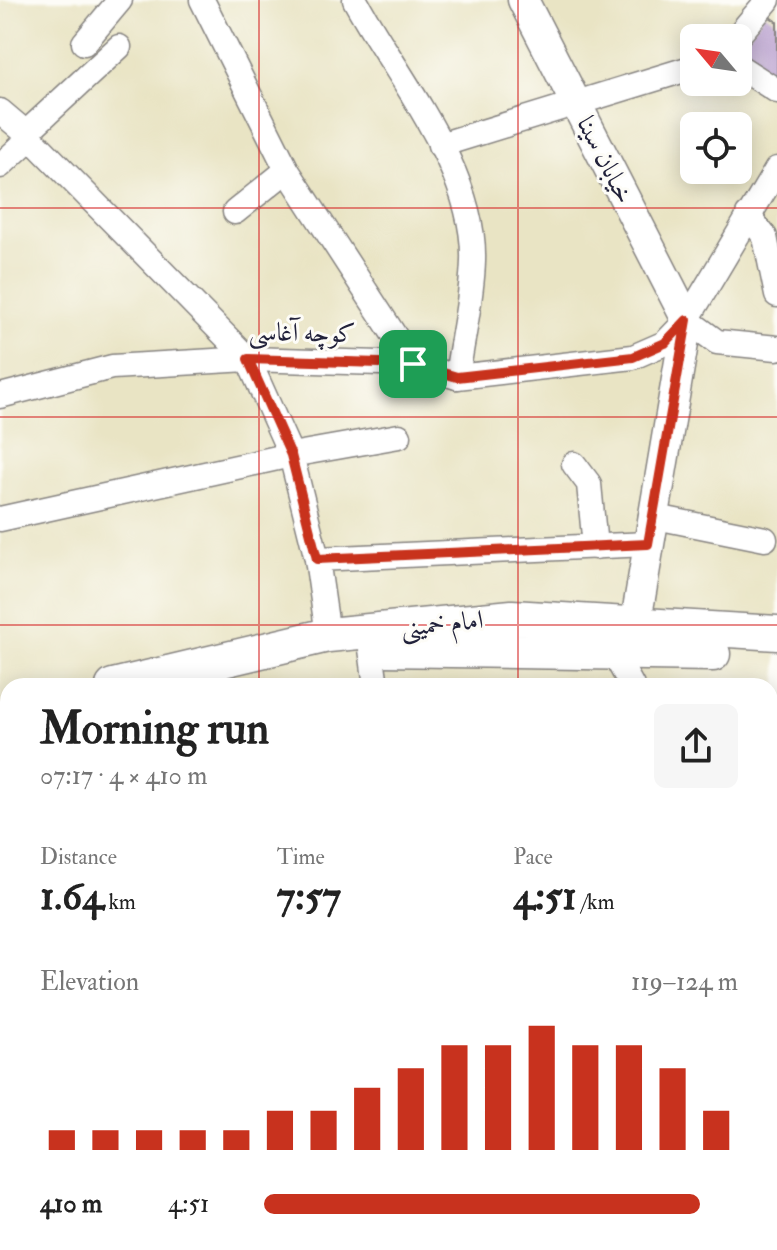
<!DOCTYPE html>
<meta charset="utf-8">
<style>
:root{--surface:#fff;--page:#f6f6f6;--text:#222;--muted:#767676;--accent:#c8321e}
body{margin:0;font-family:"IM FELL Double Pica",Amiri,serif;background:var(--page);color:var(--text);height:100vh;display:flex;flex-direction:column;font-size:30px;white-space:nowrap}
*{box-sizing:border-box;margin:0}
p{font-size:26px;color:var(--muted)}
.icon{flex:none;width:44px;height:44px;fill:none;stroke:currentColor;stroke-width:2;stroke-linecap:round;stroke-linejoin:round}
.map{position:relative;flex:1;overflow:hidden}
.sheet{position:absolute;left:0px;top:678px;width:778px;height:572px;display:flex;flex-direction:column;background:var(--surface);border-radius:24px 24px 0 0;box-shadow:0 4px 20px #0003}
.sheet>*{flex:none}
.needle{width:52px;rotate:299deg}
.fabs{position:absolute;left:680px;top:24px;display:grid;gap:16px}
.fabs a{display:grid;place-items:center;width:72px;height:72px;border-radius:12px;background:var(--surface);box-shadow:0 4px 20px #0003;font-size:40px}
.pin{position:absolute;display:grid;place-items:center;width:68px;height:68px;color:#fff;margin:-34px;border-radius:16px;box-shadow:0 4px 12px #0006}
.round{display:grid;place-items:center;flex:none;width:84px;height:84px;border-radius:12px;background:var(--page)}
.headline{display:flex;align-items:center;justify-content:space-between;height:136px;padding:0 40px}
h1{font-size:44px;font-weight:700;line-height:60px}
.metrics{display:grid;grid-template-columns:repeat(3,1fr);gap:12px;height:136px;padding:8px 40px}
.metrics div{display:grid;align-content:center}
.metrics b{font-size:40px;font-weight:700}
.metrics small{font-size:22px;font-weight:400}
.metrics p{font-size:22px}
.chart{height:224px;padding:16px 40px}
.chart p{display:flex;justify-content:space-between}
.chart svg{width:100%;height:144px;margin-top:8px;stroke:var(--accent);stroke-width:6}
ul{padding:0 40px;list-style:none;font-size:26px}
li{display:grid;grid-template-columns:128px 96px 1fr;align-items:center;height:60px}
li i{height:20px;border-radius:10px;background:var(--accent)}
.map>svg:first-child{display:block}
</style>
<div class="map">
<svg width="777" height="1250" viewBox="0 0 777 1250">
<rect width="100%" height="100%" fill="#fdfcf7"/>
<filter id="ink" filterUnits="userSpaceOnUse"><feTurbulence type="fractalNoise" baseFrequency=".0125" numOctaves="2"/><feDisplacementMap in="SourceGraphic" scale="16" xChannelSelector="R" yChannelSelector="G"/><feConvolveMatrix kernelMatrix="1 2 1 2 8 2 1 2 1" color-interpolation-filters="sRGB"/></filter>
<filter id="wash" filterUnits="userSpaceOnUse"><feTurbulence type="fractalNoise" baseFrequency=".006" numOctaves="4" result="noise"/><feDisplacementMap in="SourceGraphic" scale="32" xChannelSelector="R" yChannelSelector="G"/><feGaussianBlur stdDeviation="1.8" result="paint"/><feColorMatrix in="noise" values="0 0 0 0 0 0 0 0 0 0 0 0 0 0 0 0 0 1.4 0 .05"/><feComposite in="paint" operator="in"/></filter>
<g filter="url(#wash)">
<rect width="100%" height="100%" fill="#e9e4c4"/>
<g id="blocks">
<path fill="#c0a9d3" d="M764 13 777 22V77L738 51Z"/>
</g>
</g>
<g filter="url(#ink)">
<use href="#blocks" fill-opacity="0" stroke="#868380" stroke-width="2"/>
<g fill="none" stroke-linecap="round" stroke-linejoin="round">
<defs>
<g id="minor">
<path d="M202 0 287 170 413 364"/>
<path d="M355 0C396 76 476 170 473 261 472 299 462 339 457 377"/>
<path d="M736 38 768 0"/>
<path d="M84 43 120 0"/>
<path d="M738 66 777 91"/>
<path d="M0 111 26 133 248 359 291 455 317 559 328 635"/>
<path d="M26 133 119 47"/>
<path d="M440 145 694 67"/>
<path d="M0 166 30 138"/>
<path d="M235 212 287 170"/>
<path d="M748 215 765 237 777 295"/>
<path d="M687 320 717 342 777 348"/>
<path d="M0 396 112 367 248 359 413 364 457 377 633 357 665 343 687 320 777 169"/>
<path d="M574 464 589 484 595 547"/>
<path d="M651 516 765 539"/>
<path d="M0 519 291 455 399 436"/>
<path d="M317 559 648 544"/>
<path d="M371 649 376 686"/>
<path d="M612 650 632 686"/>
<path d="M244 1242V1250"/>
<path d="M431 1242 432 1250"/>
<path d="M611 1242 612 1250"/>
<path d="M49 1246 111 1250"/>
</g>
<g id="tertiary">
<path d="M523 0 687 320 635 627"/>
<path d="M48 1250 49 1242"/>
</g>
<g id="secondary">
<path d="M382 649 713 654"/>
<path d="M113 686 328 635 512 617 777 633"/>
<path d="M0 723 8 722"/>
</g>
</defs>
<use href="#minor" stroke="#868380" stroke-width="27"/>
<use href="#tertiary" stroke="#868380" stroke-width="33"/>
<use href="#secondary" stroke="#868380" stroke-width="37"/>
<use href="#minor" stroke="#fff" stroke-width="24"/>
<use href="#tertiary" stroke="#fff" stroke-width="30"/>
<use href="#secondary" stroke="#fff" stroke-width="34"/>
</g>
</g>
<g fill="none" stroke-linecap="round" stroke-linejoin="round" filter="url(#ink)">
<defs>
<path id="route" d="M687 320 648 544 317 559 291 455 248 359 413 364 457 377 633 357 665 343Z"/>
</defs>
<use href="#route" stroke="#fff" stroke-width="16"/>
<use href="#route" stroke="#c8321e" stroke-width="10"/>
</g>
<path fill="none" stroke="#d62828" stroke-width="2" stroke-opacity="0.55" d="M259 0V686M518 0V686M0 208H777M0 417H777M0 625H777M0 833H8M770 833H777M0 1042H8M770 1042H777M259 1242V1250M518 1242V1250"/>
<g text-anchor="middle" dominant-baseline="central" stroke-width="6" stroke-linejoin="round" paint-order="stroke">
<g font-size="26" fill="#22223b" stroke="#fdfcf7">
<text transform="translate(605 160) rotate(63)">خیابان سینا</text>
<text transform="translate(302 333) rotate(1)">کوچه آغاسی</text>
<text transform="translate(442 624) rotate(-6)">امام خمینی</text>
</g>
</g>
</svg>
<div class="fabs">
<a><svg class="needle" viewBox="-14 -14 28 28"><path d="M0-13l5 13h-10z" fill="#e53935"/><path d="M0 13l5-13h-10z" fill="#767676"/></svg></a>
<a><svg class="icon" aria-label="locate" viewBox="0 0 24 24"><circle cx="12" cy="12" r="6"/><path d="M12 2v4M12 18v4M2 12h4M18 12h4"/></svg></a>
</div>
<div class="pin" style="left:413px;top:364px;background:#1e9e55"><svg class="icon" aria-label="arrive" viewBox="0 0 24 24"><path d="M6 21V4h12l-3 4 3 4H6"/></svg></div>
<section class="sheet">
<div class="headline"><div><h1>Morning run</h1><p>07:17 · 4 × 410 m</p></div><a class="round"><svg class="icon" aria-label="share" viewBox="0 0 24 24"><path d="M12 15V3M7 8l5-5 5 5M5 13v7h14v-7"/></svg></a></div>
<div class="metrics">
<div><p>Distance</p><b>1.64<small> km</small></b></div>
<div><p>Time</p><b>7:57</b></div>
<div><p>Pace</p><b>4:51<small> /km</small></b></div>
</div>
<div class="chart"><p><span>Elevation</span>119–124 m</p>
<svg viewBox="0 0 160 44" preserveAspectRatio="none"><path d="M5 44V38M15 44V38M25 44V38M35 44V38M45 44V38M55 44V32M65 44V32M75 44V25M85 44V19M95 44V12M105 44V12M115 44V6M125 44V12M135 44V12M145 44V19M155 44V32"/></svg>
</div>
<ul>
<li><b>410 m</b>4:51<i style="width:92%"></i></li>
</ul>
</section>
</div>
